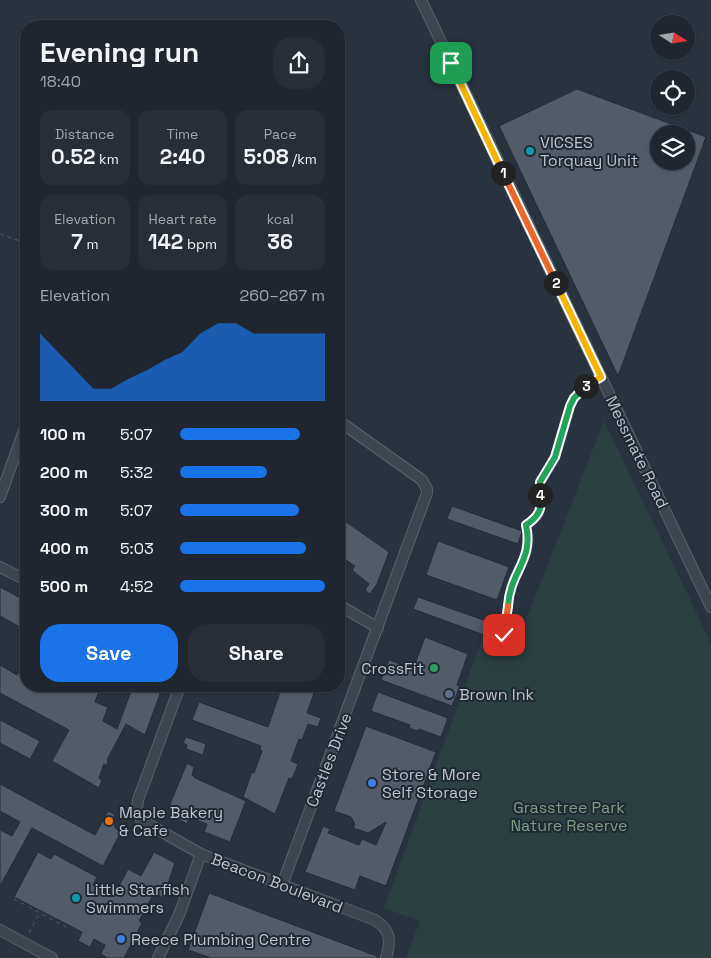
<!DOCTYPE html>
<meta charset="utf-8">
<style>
:root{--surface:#1f262f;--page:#272e37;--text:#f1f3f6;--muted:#a1a5aa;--line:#3c434b;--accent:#1a73e8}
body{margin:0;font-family:"Space Grotesk",sans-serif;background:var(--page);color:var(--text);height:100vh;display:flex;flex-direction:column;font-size:19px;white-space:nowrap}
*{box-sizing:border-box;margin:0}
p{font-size:16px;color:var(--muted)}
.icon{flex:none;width:28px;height:28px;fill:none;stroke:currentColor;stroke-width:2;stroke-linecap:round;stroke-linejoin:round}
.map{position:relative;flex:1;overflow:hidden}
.side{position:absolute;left:20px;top:20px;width:325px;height:672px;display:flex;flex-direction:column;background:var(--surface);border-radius:20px;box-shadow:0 1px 4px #0004,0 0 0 1px var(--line)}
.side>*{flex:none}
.needle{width:32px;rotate:102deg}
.tools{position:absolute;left:650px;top:15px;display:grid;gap:10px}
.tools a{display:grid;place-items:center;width:45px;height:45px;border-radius:50%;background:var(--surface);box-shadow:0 1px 4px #0004,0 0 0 1px var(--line);font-size:25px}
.pin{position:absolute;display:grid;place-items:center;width:42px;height:42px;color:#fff;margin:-21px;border-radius:10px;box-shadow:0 2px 8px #0006}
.km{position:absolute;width:25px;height:25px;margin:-12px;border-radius:50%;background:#222;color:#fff;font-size:14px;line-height:25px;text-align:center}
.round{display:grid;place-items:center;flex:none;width:52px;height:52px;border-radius:20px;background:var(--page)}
.summary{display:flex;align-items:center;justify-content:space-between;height:85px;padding:0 20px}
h1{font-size:28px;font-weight:600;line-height:38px}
.metrics{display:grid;grid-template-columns:repeat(3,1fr);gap:8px;height:85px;padding:5px 20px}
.metrics div{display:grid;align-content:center;border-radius:12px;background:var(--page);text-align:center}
.metrics b{font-size:21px;font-weight:600}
.metrics small{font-size:14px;font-weight:400}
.metrics p{font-size:14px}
.chart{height:140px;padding:10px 20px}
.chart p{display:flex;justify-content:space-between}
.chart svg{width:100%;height:90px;margin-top:5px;fill:var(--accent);opacity:.7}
.button{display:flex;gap:10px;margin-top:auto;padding:10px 20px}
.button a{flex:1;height:58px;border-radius:20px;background:var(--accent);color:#fff;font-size:20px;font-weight:600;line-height:58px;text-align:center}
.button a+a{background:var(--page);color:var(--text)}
ul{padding:0 20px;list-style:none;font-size:16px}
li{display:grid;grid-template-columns:80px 60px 1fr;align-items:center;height:38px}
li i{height:12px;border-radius:6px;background:var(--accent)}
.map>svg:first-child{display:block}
</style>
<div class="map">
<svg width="711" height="958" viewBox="0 0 711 958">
<rect width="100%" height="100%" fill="#29333f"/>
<path fill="#2c4041" d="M604 421 711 643V958H406L420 921 384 908 486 628 515 648Z"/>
<g fill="#525c69" stroke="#232c36" fill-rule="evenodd">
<path d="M577 89 706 137 618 376 499 126ZM659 134H686V161H659Z"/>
<path d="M452 506 522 531 518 544 447 519Z"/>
<path d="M339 517 389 552 377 584 370 594 365 590 369 584 352 570 355 566 340 556 344 550 339 546Z"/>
<path d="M438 541 509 567 497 600 426 575Z"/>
<path d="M0 587 26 601V620L22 628 0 616Z"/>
<path d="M418 597 489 622 484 635 413 609Z"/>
<path d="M425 637 468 654 457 685 460 686 452 706 381 680 389 660 406 666 407 661 415 664Z"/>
<path d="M26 657V686H76L89 693 91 686H101L95 702 108 707 103 721 117 729 133 686H163L145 735 126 724 108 758 107 766 104 764 99 778 102 780 99 788 52 761 69 730 0 693V665L17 675Z"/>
<path d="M282 686H311L309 692 314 693 307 713 321 718 318 727 308 724 302 740 299 739 291 761 298 764 292 779 289 778 275 814 243 797 252 772 254 773 262 751 260 750 261 746 192 720 199 702 268 727Z"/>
<path d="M378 692 448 718 441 737 419 729 418 731 412 729 409 727 410 725 371 711Z"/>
<path d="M0 720 40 741 30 759 0 743Z"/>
<path d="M366 726 436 752 386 886 360 876 355 890 305 872 323 826 330 829 328 833 359 845 362 839 376 845 386 822 368 833 353 828 355 824 351 817 334 811Z"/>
<path d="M186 737 206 744 203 755 186 749 187 745 183 743Z"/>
<path d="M187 763 194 767 192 775 195 778 246 801 230 842 204 832 207 824 189 818 187 824 173 816 174 812 170 804Z"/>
<path d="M0 784 95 835 108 811 114 814 115 828 121 832 103 866 32 828 0 886V830L12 836 20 822 0 811Z"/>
<path d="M38 852 51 859 54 854 97 877 93 885 114 896 128 869 141 876 154 852 175 863 163 898 154 893 139 921 142 923 124 958H108L101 954 105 945 94 939 90 947 78 941 82 932 14 897Z"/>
<path d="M209 893 379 957V958H211L188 950Z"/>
</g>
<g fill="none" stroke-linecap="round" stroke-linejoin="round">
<defs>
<g id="minor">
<path d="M421 0 711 607"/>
<path d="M0 497 26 425"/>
<path d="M0 567 26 580"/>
<path d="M339 605 378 628"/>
<path d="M180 686 138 800 137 809 141 820 201 854 375 920C391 930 391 941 386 958"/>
<path d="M282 885 427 493V489L422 480 339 421"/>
<path d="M0 930 52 958"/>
<path d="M158 958 179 915 201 854"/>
</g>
</defs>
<use href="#minor" stroke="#5a636c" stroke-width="12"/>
<g stroke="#4b5d5f" stroke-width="1" stroke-dasharray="4 4" stroke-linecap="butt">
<path d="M0 234 26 243"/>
<path d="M504 635 511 586 529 546 527 525C550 508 535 505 539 485 541 476 550 469 553 462 569 427 559 406 593 381"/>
<path d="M14 899 68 928"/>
<path d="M29 933 39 914"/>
</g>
<use href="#minor" stroke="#3d454f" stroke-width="10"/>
</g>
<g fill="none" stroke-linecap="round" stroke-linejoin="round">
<defs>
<path id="split-1" d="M451 63 503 173"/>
<path id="split-2" d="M503 173 556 283"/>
<path id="split-3" d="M556 283 601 377 586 386"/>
<path id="split-4" d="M540 495V482L555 457 570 406 574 398 586 386"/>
<path id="split-5" d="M508 606C510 571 534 561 526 525 538 517 543 509 540 495"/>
<path id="split-6" d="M504 635 508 606"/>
</defs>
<use href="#split-1" stroke="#fff" stroke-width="10"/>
<use href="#split-2" stroke="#fff" stroke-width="10"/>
<use href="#split-3" stroke="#fff" stroke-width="10"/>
<use href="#split-4" stroke="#fff" stroke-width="10"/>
<use href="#split-5" stroke="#fff" stroke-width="10"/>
<use href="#split-6" stroke="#fff" stroke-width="10"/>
<use href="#split-1" stroke="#f5b400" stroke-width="6"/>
<use href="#split-2" stroke="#f0652b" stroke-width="6"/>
<use href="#split-3" stroke="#f5b400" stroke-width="6"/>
<use href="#split-4" stroke="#22a559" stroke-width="6"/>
<use href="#split-5" stroke="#22a559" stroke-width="6"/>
<use href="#split-6" stroke="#f0652b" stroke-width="6"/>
</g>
<g fill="#0f9aa8" stroke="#212a34" stroke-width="2">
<circle cx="530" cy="151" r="5"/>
<circle cx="76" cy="898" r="5"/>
</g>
<circle fill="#2e9e5b" stroke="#212a34" stroke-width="2" cx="434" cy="668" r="5"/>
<circle fill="#5c6f8a" stroke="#212a34" stroke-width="2" cx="449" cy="694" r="5"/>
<g fill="#3f7fe0" stroke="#212a34" stroke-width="2">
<circle cx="372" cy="783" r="5"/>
<circle cx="121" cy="939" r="5"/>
</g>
<circle fill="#e8710a" stroke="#212a34" stroke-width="2" cx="109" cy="821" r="5"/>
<g text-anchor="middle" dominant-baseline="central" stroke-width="4" stroke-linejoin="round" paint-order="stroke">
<g font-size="16" fill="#b9c0c9" stroke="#212a34" text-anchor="start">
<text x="540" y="142">VICSES<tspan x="540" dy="18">Torquay Unit</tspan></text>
<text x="424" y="668" text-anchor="end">CrossFit</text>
<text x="459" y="694">Brown Ink</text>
<text x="382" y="774">Store &amp; More<tspan x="382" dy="18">Self Storage</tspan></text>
<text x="119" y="812">Maple Bakery<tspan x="119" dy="18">&amp; Cafe</tspan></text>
<text x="86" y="889">Little Starfish<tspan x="86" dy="18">Swimmers</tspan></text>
<text x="131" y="939">Reece Plumbing Centre</text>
</g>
<g font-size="16" fill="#b9c0c9" stroke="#212a34">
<text transform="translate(637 452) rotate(64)">Messmate Road</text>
<text transform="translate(329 760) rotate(-69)">Castles Drive</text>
<text transform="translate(277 883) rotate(21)">Beacon Boulevard</text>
</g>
<g font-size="16" fill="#7a9d81" stroke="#212a34">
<text x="569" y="807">Grasstree Park<tspan x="569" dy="18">Nature Reserve</tspan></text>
</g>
</g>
</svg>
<div class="tools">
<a><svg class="needle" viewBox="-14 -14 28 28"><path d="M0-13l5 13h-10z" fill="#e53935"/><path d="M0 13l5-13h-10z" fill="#a1a5aa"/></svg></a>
<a><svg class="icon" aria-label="locate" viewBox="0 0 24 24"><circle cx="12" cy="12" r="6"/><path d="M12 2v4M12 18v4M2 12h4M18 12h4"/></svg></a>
<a><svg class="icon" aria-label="layers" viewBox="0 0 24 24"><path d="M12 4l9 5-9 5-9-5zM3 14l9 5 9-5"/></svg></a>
</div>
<div class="pin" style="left:451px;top:63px;background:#1e9e55"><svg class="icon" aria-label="arrive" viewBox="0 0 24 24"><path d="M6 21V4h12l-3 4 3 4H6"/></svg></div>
<div class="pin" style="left:504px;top:635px;background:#d93025"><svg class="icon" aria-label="check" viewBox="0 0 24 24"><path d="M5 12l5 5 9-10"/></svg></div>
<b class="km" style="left:503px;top:173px">1</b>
<b class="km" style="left:556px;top:283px">2</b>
<b class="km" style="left:586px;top:386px">3</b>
<b class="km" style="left:540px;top:495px">4</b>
<section class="side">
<div class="summary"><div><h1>Evening run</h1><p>18:40</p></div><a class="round"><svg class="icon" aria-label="share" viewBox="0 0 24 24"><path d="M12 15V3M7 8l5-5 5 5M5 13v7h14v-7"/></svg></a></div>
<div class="metrics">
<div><p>Distance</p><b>0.52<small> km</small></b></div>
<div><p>Time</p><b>2:40</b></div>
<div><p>Pace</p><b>5:08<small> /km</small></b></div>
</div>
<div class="metrics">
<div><p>Elevation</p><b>7<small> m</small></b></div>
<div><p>Heart rate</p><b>142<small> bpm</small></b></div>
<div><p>kcal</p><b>36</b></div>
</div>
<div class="chart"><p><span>Elevation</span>260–267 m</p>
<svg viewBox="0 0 160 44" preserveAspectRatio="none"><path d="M0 44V11L10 20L20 29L30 38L40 38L50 33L60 29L70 24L80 20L90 11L100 6L110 6L120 11L130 11L140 11L150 11L160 11V44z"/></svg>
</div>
<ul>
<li><b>100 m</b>5:07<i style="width:83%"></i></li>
<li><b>200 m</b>5:32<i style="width:60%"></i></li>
<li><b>300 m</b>5:07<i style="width:82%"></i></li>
<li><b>400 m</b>5:03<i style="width:87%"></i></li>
<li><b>500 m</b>4:52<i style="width:100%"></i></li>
</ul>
<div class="button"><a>Save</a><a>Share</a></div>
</section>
</div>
